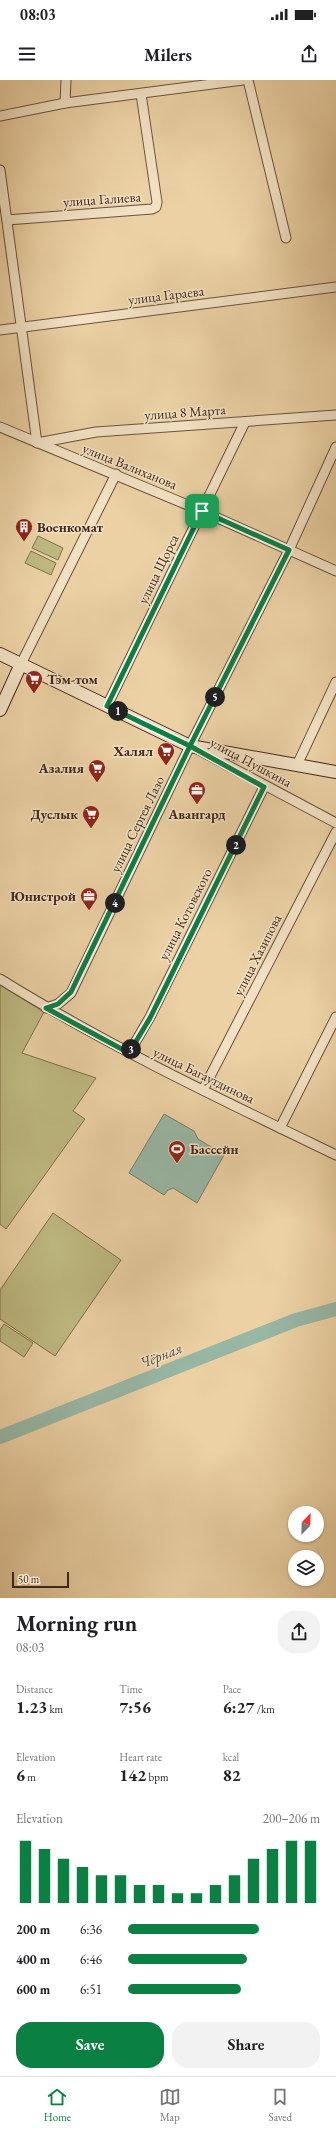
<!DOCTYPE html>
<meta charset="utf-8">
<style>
:root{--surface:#fff;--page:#f2f2f2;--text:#202124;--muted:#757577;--line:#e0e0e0;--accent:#0b8043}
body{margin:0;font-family:"EB Garamond",serif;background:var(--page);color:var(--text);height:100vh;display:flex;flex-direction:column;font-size:15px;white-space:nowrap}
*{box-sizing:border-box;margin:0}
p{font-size:13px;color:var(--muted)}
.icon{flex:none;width:22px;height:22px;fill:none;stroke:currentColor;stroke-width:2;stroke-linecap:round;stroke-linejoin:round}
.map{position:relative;height:1518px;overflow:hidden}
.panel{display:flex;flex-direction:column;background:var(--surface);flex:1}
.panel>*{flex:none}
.needle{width:26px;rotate:23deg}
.controls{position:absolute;left:288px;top:1426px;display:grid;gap:8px}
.controls a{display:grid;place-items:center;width:36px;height:36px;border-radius:50%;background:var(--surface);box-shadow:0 1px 3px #0004;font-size:20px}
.scale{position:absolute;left:12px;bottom:10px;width:57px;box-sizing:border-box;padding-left:4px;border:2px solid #42271b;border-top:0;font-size:11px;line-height:14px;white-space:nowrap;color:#42271b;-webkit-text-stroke:3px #f2e1c4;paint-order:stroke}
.pin{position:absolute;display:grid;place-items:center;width:34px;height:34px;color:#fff;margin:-17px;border-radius:8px;box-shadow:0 2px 6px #0006}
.km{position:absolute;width:20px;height:20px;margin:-10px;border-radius:50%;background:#222;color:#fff;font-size:11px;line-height:20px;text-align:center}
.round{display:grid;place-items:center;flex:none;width:42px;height:42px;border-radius:16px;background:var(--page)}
.headline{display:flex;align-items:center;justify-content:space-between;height:68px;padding:0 16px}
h1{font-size:22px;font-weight:700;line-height:30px}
.figures{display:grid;grid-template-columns:repeat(3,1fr);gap:6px;height:68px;padding:4px 16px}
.figures div{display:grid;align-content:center}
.figures b{font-size:17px;font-weight:700}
.figures small{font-size:11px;font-weight:400}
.figures p{font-size:11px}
.chart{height:112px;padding:8px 16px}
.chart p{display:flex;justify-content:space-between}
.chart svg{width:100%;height:72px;margin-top:4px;stroke:var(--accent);stroke-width:6}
.button{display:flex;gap:8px;margin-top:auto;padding:8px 16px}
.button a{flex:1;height:46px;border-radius:16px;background:var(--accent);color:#fff;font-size:16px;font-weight:700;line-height:46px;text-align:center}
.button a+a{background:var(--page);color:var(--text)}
ul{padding:0 16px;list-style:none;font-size:13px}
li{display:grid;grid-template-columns:64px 48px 1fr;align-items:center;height:30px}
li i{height:10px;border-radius:5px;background:var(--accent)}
.status{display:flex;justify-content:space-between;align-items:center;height:28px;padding:0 20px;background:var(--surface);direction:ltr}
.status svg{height:11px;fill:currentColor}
header{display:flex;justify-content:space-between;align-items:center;height:52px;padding:0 16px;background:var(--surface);font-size:18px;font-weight:700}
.tabs{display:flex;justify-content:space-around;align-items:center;height:56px;border-top:1px solid var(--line);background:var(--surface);font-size:11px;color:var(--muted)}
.tabs a{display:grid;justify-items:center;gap:2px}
.tabs .current{color:var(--accent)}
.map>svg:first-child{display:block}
</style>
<div class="status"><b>08:03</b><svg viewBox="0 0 49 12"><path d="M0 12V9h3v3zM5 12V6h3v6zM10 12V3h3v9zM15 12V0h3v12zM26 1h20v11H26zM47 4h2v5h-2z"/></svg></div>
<header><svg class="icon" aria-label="menu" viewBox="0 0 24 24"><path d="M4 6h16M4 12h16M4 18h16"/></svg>Milers<svg class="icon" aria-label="share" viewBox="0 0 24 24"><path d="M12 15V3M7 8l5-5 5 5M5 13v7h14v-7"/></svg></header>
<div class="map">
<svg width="336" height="1518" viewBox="0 0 336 1518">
<rect width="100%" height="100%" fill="#ebd1a4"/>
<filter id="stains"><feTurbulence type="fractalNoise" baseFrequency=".005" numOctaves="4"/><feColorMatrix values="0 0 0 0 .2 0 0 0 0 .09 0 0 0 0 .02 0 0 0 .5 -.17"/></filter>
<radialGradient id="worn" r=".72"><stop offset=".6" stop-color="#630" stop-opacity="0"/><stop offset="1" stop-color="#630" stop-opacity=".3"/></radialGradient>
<g fill="#beb981" stroke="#80704e">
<path d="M38 456 63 468 58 480 32 468Z"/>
<path d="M31 471 56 483 51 495 25 483Z"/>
<path d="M0 905 44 932 22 973 96 998 73 1031 85 1039 6 1149 0 1144Z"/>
<path d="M53 1133 121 1180 55 1276 0 1239V1210Z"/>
<path d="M4 1244 33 1263 24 1277 0 1261V1250Z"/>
</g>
<path fill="#98b7a5" stroke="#767d6e" d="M164 1034 194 1051 198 1059 224 1075 197 1123 173 1108 168 1110 164 1115 129 1093Z"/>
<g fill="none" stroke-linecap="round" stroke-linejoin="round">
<path stroke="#98b7a5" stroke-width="14" d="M0 1357 296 1240 336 1229"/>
<defs>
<g id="street">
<path d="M248 0 286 158"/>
<path d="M65 23 66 0"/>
<path d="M0 36 65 23 243 0"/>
<path d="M0 90 37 363 96 352 336 335"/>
<path d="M7 140 152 129 156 127 157 122 141 14"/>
<path d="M0 250 336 207"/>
<path d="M0 347 202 431 336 491"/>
<path d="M21 584 116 394"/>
<path d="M107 626 245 342"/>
<path d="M197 669 336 743"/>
<path d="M297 685 336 602"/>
<path d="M0 899C108 966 222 1020 336 1075"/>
<path d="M46 928 58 924 71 913 190 666 289 470 336 367"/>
<path d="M129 973 150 937 264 707"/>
<path d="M203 1010 336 752"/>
<path d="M280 1048 336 937"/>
</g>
<g id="secondary">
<path d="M0 574 190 666 336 692"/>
<path d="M0 630 21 584"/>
</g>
</defs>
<use href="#street" stroke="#6c523d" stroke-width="11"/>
<use href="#secondary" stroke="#42271b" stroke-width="14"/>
<use href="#street" stroke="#f2e1c4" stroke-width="9"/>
<use href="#secondary" stroke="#f2e1c4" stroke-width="12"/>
</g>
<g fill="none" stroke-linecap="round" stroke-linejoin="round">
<defs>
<path id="route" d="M202 431 107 626 190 666 264 707 150 938 129 973 46 928 58 924 71 912 190 666 289 470 202 431"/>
</defs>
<use href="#route" stroke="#fff" stroke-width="8"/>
<use href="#route" stroke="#0b8043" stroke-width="5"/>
</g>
<defs>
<symbol id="building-pin" viewBox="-11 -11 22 30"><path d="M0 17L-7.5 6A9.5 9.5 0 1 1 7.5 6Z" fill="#8f2418" stroke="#f2e1c4"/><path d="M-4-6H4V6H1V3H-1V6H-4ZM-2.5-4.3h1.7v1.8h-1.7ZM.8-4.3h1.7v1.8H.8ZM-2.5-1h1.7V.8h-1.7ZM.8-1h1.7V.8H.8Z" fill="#fff"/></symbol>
<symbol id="supermarket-pin" viewBox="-11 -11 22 30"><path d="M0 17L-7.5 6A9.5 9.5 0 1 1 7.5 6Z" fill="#8f2418" stroke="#f2e1c4"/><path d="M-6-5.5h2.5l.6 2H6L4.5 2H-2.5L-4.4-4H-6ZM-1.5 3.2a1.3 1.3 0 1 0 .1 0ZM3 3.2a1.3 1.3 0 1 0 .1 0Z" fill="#fff"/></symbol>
<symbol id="office-pin" viewBox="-11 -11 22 30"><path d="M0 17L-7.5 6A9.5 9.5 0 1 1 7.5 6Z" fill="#8f2418" stroke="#f2e1c4"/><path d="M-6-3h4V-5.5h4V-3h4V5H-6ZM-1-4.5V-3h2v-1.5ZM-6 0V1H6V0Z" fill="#fff"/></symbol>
<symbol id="stadium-pin" viewBox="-11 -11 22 30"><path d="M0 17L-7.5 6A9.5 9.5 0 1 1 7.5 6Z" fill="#8f2418" stroke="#f2e1c4"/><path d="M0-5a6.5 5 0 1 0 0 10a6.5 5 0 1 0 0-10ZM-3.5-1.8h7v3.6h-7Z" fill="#fff"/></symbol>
</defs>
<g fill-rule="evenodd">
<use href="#building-pin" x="14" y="437" width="20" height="27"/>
<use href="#supermarket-pin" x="24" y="589" width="20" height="27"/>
<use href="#supermarket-pin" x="156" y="661" width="20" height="27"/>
<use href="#supermarket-pin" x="87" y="678" width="20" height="27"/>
<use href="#office-pin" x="187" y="700" width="20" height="27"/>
<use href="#supermarket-pin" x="81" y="724" width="20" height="27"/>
<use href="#office-pin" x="79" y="806" width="20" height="27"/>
<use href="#stadium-pin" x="167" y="1059" width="20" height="27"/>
</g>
<g text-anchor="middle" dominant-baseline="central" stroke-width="3" stroke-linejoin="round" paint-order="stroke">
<g font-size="14" fill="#42271b" stroke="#f2e1c4">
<text transform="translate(102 119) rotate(-4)">улица Галиева</text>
<text transform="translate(166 215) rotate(-7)">улица Гараева</text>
<text transform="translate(185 332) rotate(-4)">улица 8 Марта</text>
<text transform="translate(130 386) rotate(22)">улица Валиханова</text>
<text transform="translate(158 489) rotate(-64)">улица Щорса</text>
<text transform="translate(251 682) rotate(28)">улица Пушкина</text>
<text transform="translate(137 744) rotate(-64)">улица Сергея Лазо</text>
<text transform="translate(185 834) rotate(-63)">улица Котовского</text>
<text transform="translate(257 875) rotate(-63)">улица Хазипова</text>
<text transform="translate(204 995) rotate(26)">улица Багаутдинова</text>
</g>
<g font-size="14" font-weight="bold" fill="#42271b" stroke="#f2e1c4" text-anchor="end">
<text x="37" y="447" text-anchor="start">Военкомат</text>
<text x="47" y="599" text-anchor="start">Тэм-том</text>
<text x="153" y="671">Халял</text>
<text x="84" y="688">Азалия</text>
<text x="78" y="734">Дуслык</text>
<text x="197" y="734" text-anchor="middle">Авангард</text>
<text x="76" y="816">Юнистрой</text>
<text x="190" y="1069" text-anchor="start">Бассейн</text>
</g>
<g font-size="15" font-style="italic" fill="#584b3e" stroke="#f2e1c4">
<text transform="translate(161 1275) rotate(-22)">Чёрная</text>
</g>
</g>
<rect width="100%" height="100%" filter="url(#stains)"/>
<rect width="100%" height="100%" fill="url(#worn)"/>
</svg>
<div class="controls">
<a><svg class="needle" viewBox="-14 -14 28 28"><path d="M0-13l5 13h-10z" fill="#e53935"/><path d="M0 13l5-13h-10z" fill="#757577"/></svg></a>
<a><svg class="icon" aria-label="layers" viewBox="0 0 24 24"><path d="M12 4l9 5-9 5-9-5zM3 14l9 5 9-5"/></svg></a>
</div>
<div class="scale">50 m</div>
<div class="pin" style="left:202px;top:431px;background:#1e9e55"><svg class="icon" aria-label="arrive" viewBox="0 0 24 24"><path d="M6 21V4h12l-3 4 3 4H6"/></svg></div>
<b class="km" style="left:118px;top:631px">1</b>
<b class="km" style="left:236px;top:765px">2</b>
<b class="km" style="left:131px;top:969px">3</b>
<b class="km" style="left:115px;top:823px">4</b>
<b class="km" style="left:215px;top:617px">5</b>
</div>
<section class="panel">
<div class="headline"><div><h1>Morning run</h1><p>08:03</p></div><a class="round"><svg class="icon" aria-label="share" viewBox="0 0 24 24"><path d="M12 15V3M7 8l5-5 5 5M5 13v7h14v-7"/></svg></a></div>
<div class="figures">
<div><p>Distance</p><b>1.23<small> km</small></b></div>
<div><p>Time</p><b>7:56</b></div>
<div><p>Pace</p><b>6:27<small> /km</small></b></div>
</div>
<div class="figures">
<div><p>Elevation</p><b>6<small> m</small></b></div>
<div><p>Heart rate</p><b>142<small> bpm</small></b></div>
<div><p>kcal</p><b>82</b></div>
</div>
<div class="chart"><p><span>Elevation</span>200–206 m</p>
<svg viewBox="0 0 160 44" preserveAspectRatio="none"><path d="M5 44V6M15 44V11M25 44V17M35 44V22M45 44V27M55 44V27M65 44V33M75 44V33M85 44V38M95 44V38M105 44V33M115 44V27M125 44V17M135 44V11M145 44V6M155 44V6"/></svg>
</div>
<ul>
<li><b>200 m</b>6:36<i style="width:68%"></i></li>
<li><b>400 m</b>6:46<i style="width:62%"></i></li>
<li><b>600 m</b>6:51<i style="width:59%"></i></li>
</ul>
<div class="button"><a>Save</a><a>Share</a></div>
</section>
<nav class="tabs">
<a class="current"><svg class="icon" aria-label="home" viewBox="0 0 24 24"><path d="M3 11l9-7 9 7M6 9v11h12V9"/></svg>Home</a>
<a><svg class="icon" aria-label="map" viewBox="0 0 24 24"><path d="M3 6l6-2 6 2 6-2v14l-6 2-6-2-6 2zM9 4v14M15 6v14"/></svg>Map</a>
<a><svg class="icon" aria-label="saved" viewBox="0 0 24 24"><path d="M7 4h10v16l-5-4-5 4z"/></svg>Saved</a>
</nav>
